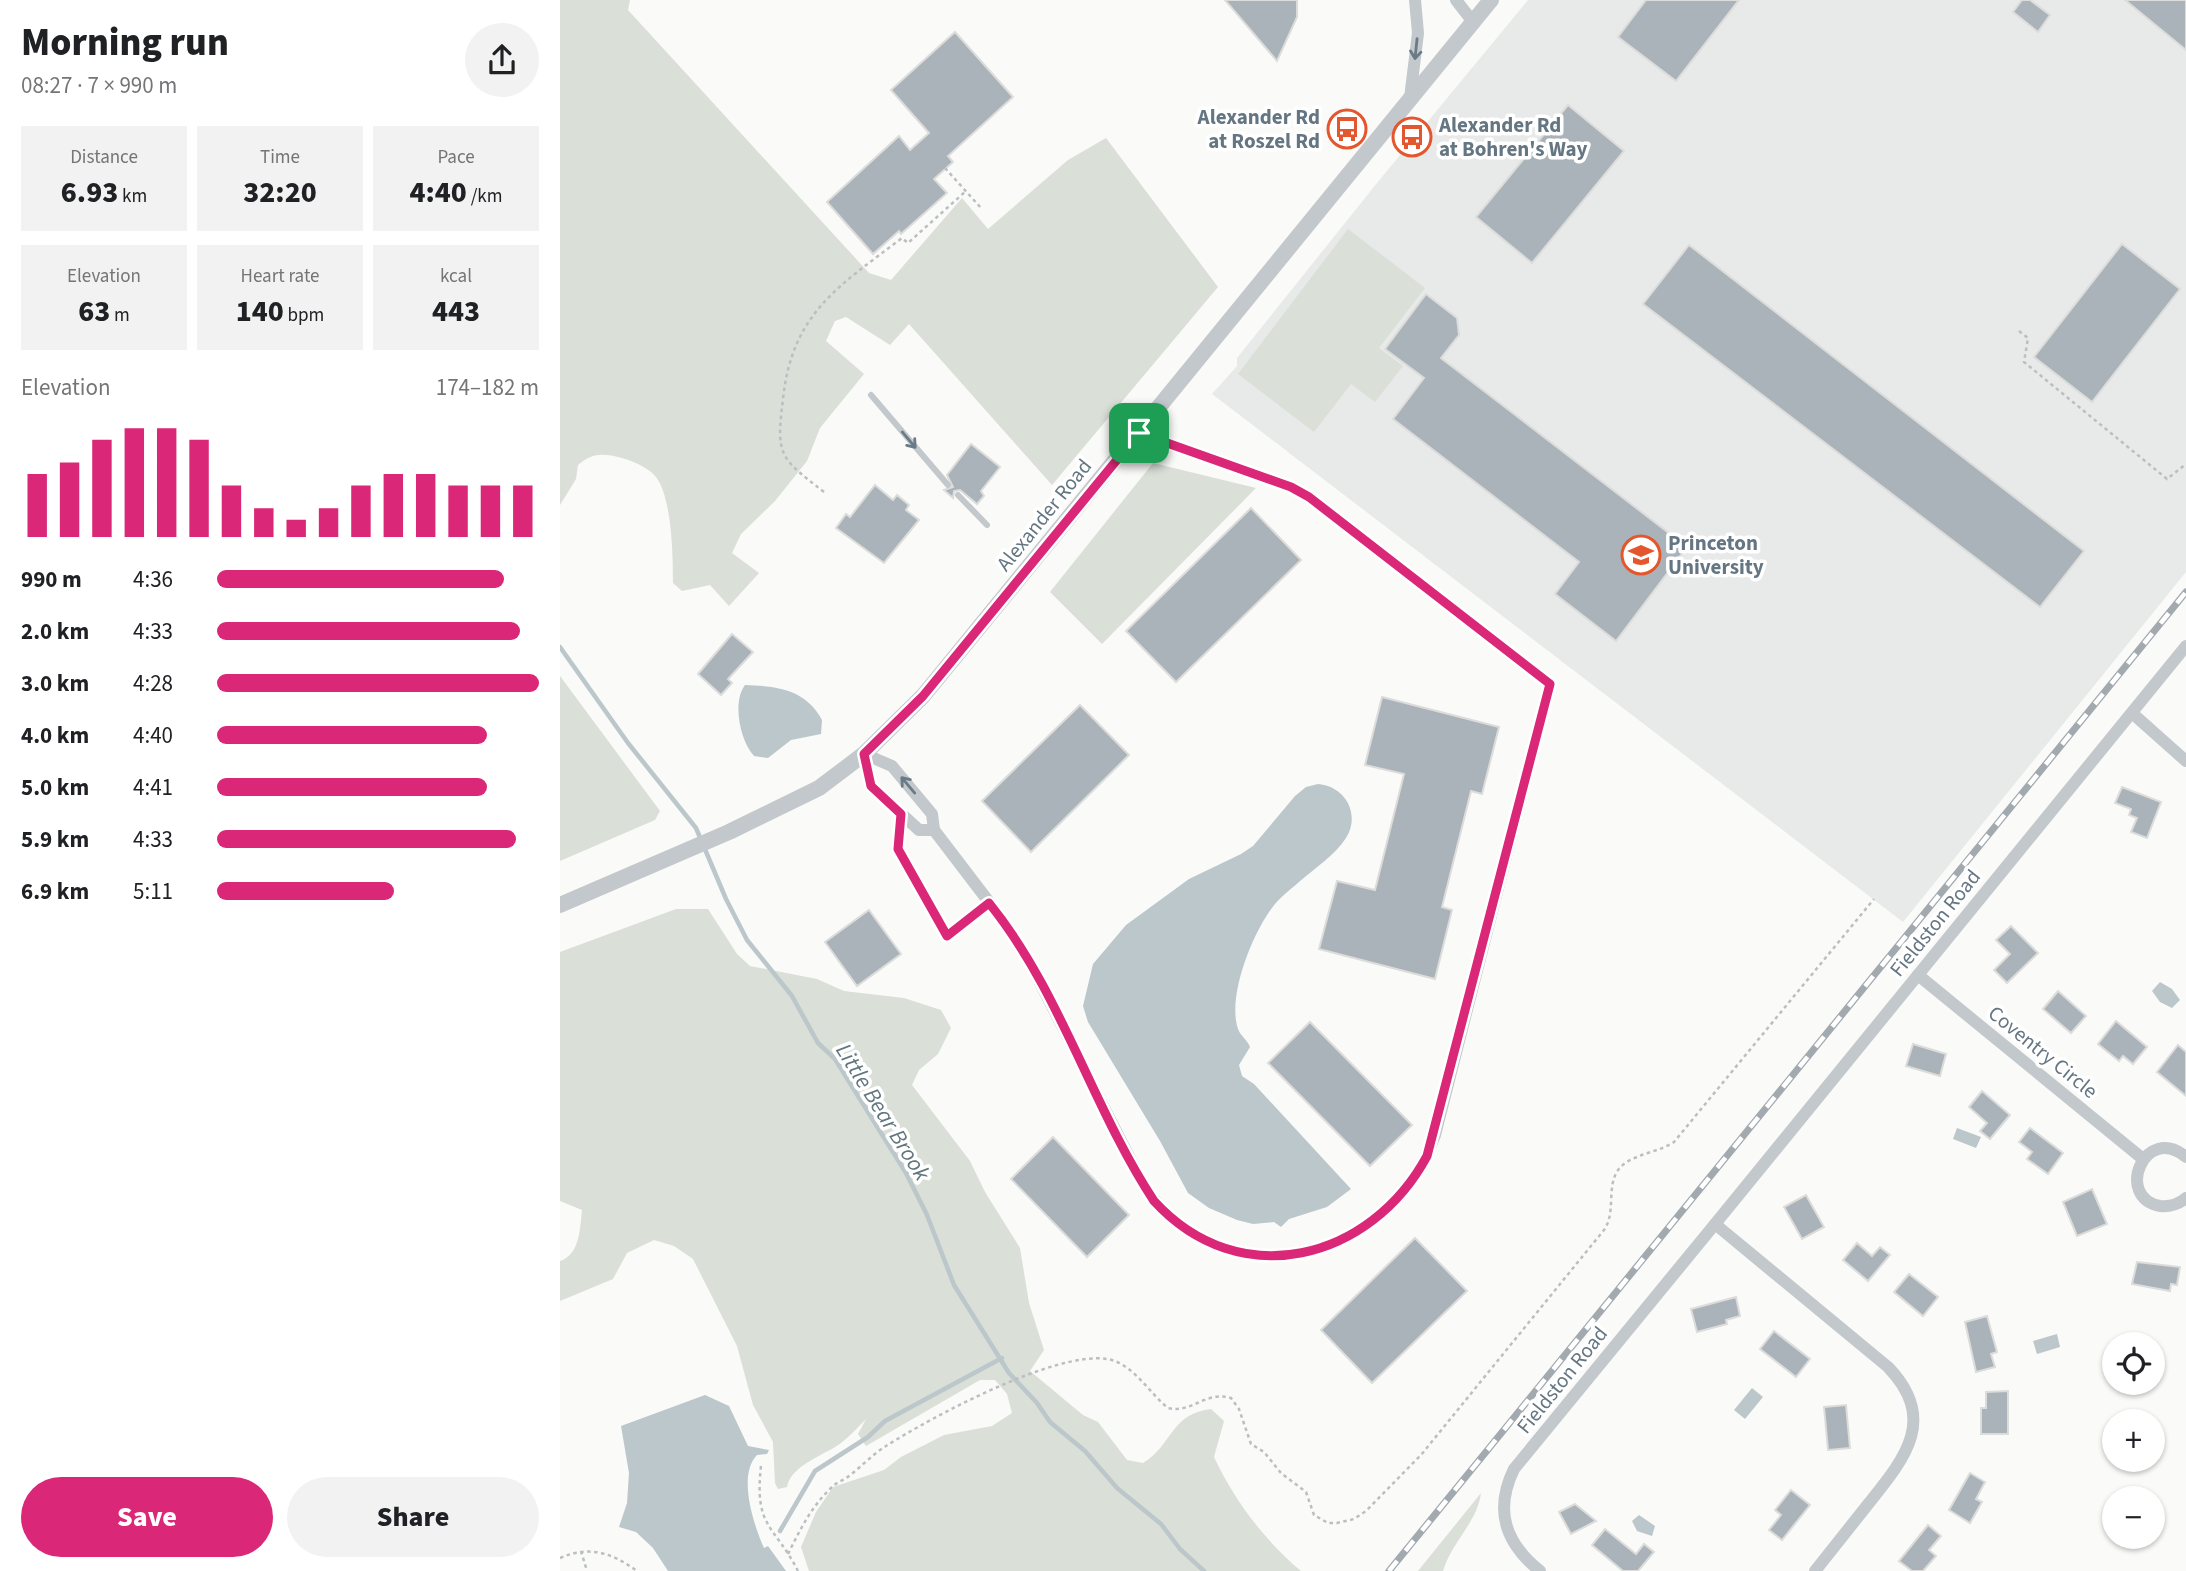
<!DOCTYPE html>
<meta charset="utf-8">
<style>
:root{--surface:#fff;--page:#f2f2f2;--text:#202124;--muted:#757577;--accent:#db2777}
body{margin:0;font-family:"Source Sans 3",sans-serif;background:var(--page);color:var(--text);height:100vh;display:flex;flex-direction:column;font-size:26px;white-space:nowrap}
*{box-sizing:border-box;margin:0}
p{font-size:23px;color:var(--muted)}
.icon{flex:none;width:38px;height:38px;fill:none;stroke:currentColor;stroke-width:2;stroke-linecap:round;stroke-linejoin:round}
.map{position:relative;flex:1;overflow:hidden}
.side{display:flex;flex-direction:column;background:var(--surface);width:560px}
.side>*{flex:none}
.fabs{position:absolute;left:1542px;top:1332px;display:grid;gap:14px}
.fabs a{display:grid;place-items:center;width:63px;height:63px;border-radius:50%;background:var(--surface);box-shadow:0 2px 5px #0004;font-size:35px}
.pin{position:absolute;display:grid;place-items:center;width:60px;height:60px;color:#fff;margin:-30px;border-radius:14px;box-shadow:0 4px 10px #0006}
.round{display:grid;place-items:center;flex:none;width:74px;height:74px;border-radius:37px;background:var(--page)}
.headline{display:flex;align-items:center;justify-content:space-between;height:119px;padding:0 21px}
h1{font-size:38px;font-weight:800;line-height:52px}
.figures{display:grid;grid-template-columns:repeat(3,1fr);gap:10px;height:119px;padding:7px 21px}
.figures div{display:grid;align-content:center;border-radius:0px;background:var(--page);text-align:center}
.figures b{font-size:30px;font-weight:800}
.figures small{font-size:19px;font-weight:400}
.figures p{font-size:19px}
.chart{height:196px;padding:14px 21px}
.chart p{display:flex;justify-content:space-between}
.chart svg{width:100%;height:126px;margin-top:7px;stroke:var(--accent);stroke-width:6}
.button{display:flex;gap:14px;margin-top:auto;padding:14px 21px}
.button a{flex:1;height:80px;border-radius:42px;background:var(--accent);color:#fff;font-size:28px;font-weight:800;line-height:80px;text-align:center}
.button a+a{background:var(--page);color:var(--text)}
ul{padding:0 21px;list-style:none;font-size:23px}
li{display:grid;grid-template-columns:112px 84px 1fr;align-items:center;height:52px}
li i{height:18px;border-radius:9px;background:var(--accent)}
main{display:flex;flex:1;min-height:0}
.map>svg:first-child{display:block}
</style>
<main>
<section class="side">
<div class="headline"><div><h1>Morning run</h1><p>08:27 · 7 × 990 m</p></div><a class="round"><svg class="icon" aria-label="share" viewBox="0 0 24 24"><path d="M12 15V3M7 8l5-5 5 5M5 13v7h14v-7"/></svg></a></div>
<div class="figures">
<div><p>Distance</p><b>6.93<small> km</small></b></div>
<div><p>Time</p><b>32:20</b></div>
<div><p>Pace</p><b>4:40<small> /km</small></b></div>
</div>
<div class="figures">
<div><p>Elevation</p><b>63<small> m</small></b></div>
<div><p>Heart rate</p><b>140<small> bpm</small></b></div>
<div><p>kcal</p><b>443</b></div>
</div>
<div class="chart"><p><span>Elevation</span>174–182 m</p>
<svg viewBox="0 0 160 44" preserveAspectRatio="none"><path d="M5 44V22M15 44V18M25 44V10M35 44V6M45 44V6M55 44V10M65 44V26M75 44V34M85 44V38M95 44V34M105 44V26M115 44V22M125 44V22M135 44V26M145 44V26M155 44V26"/></svg>
</div>
<ul>
<li><b>990 m</b>4:36<i style="width:89%"></i></li>
<li><b>2.0 km</b>4:33<i style="width:94%"></i></li>
<li><b>3.0 km</b>4:28<i style="width:100%"></i></li>
<li><b>4.0 km</b>4:40<i style="width:84%"></i></li>
<li><b>5.0 km</b>4:41<i style="width:84%"></i></li>
<li><b>5.9 km</b>4:33<i style="width:93%"></i></li>
<li><b>6.9 km</b>5:11<i style="width:55%"></i></li>
</ul>
<div class="button"><a>Save</a><a>Share</a></div>
</section>
<div class="map">
<svg width="1626" height="1571" viewBox="0 0 1626 1571">
<rect width="100%" height="100%" fill="#fafaf8"/>
<path fill="#e8e9e9" d="M968 0H1626V572L1343 922 652 394 677 366V358L817 183Z"/>
<g fill="#dadfd7">
<path d="M0 0H70L68 10 309 273 331 280 402 198 428 229 508 160 546 138 658 287 492 485 349 324 330 345 286 317 275 321 266 341 304 374 260 428 247 461 215 501 181 534 172 553 199 573 169 606 150 585 122 591 113 583C113 556 112 498 96 477 87 466 70 460 58 457 41 453 31 454 18 465L16 479 0 505Z"/>
<path d="M788 229 865 288 819 348 843 366 815 402 791 384 754 432 678 374Z"/>
<path d="M593 463 696 488 542 644 490 592Z"/>
<path d="M0 676 100 811 95 820 0 861Z"/>
<path d="M116 909H148L177 954 190 966 257 979 284 991 344 998 381 1010 391 1028 378 1054 359 1070 352 1085 410 1161 425 1192 460 1248 469 1303 484 1350 470 1371 523 1415 538 1422 567 1460 583 1463C613 1445 610 1414 651 1409L664 1421 654 1457C674 1500 705 1541 741 1571H249L241 1547 256 1512 273 1487 324 1470 341 1457 384 1435 432 1426 452 1413 447 1394 435 1380H420L306 1446 298 1434 306 1419C298 1427 290 1436 281 1443 265 1455 231 1465 227 1487L218 1489 215 1483 213 1442 193 1405 177 1346 133 1259 114 1246 94 1240 67 1253 53 1279 0 1301V1261C20 1255 20 1228 22 1210L0 1201V952Z"/>
<path d="M921 1493C917 1523 892 1541 883 1571H858Z"/>
</g>
<g fill="#bbc7cb">
<path d="M185 685C216 686 246 689 262 720L261 734 231 740 208 758 194 756C180 741 172 702 185 685Z"/>
<path d="M758 784C785 786 801 814 786 838 775 855 754 869 739 882 730 890 719 898 712 908 692 934 667 997 678 1029 681 1037 687 1039 690 1047L679 1065 682 1076 694 1084 791 1189 767 1207 729 1219 721 1227 714 1222 693 1224 677 1220 649 1208 628 1193 600 1141 528 1022 523 1006 533 964 566 925 629 879 681 854 693 846 735 796 746 787Z"/>
<path d="M1600 982 1612 989 1620 1000 1612 1008 1600 1002 1592 991Z"/>
<path d="M1397 1128 1421 1137 1416 1148 1393 1139Z"/>
<path d="M1497 1334 1500 1347 1477 1354 1473 1341Z"/>
<path d="M1192 1388 1203 1397 1185 1419 1174 1410Z"/>
<path d="M145 1395 169 1406 188 1446 209 1450 207 1454 197 1455C177 1475 194 1526 204 1548L208 1546 226 1571H108L93 1548 76 1532 59 1527 67 1503 69 1473 61 1426Z"/>
<path d="M1079 1515 1095 1526 1092 1536 1077 1531 1072 1521Z"/>
</g>
<g fill="none" stroke-linecap="round" stroke-linejoin="round">
<g stroke="#bbc7cb" stroke-width="4.5">
<path d="M0 647 68 743 136 828 166 899 187 940 232 996 258 1043 275 1059 346 1173 367 1215 394 1285 449 1373 477 1403 490 1422 525 1451 557 1488 601 1524 620 1549 644 1571"/>
<path d="M220 1531 255 1471 308 1437 325 1421 442 1358"/>
</g>
</g>
<g fill="#aab3b9" stroke="#dcdcda" stroke-width="2">
<path d="M665 0H737V17L717 61Z"/>
<path d="M1086 0H1179L1116 81 1058 37Z"/>
<path d="M1462 0H1470L1490 15 1478 32 1453 12Z"/>
<path d="M1565 0H1626V50Z"/>
<path d="M395 32 453 97 388 156 393 162 374 179 387 193 341 234 339 231 313 254 267 202 339 136 350 150 369 133 331 90Z"/>
<path d="M1008 105 1064 151 972 263 916 217Z"/>
<path d="M1562 244 1620 289 1532 402 1474 357Z"/>
<path d="M1129 245 1524 551 1480 607 1083 304Z"/>
<path d="M866 294 897 318 899 335 881 358 1127 547 1056 641 995 594 1019 562 833 419 864 378 825 349Z"/>
<path d="M411 444 440 467 421 491 424 496 417 504 400 490 394 491 393 498 384 490 393 487 387 475Z"/>
<path d="M315 485 333 500 337 495 349 505 346 510 359 520 324 563 276 528 286 514 290 517Z"/>
<path d="M691 508 741 560 616 682 566 631Z"/>
<path d="M172 634 193 652 168 679 172 683 161 695 138 674Z"/>
<path d="M822 697 939 727 922 794 911 791 882 907 892 910 875 979 759 949 777 881 815 890 844 774 805 765Z"/>
<path d="M520 705 569 755 471 852 422 801Z"/>
<path d="M1562 787 1601 802 1587 838 1571 832 1577 818 1569 815 1571 809 1555 803Z"/>
<path d="M309 910 341 954 297 986 265 942Z"/>
<path d="M1451 926 1478 953 1447 983 1434 970 1450 954 1436 940Z"/>
<path d="M1498 991 1526 1016 1511 1033 1483 1009Z"/>
<path d="M1556 1021 1587 1047 1573 1064 1563 1056 1559 1061 1538 1044Z"/>
<path d="M750 1022 852 1125 810 1166 708 1063Z"/>
<path d="M1353 1044 1386 1054 1380 1076 1346 1066Z"/>
<path d="M1618 1045 1626 1052V1096L1597 1072Z"/>
<path d="M1422 1091 1450 1115 1430 1139 1420 1131 1427 1123 1409 1107Z"/>
<path d="M1470 1128 1503 1153 1488 1174 1467 1159 1472 1152 1459 1142Z"/>
<path d="M493 1137 569 1215 527 1257 451 1179Z"/>
<path d="M1532 1189 1547 1224 1517 1236 1503 1202Z"/>
<path d="M1246 1195 1264 1227 1242 1239 1224 1207Z"/>
<path d="M855 1238 907 1291 812 1383 761 1330Z"/>
<path d="M1297 1243 1312 1256 1320 1247 1330 1255 1308 1281 1283 1260Z"/>
<path d="M1577 1262 1620 1267 1617 1285 1611 1284 1610 1291 1572 1284Z"/>
<path d="M1349 1274 1378 1297 1363 1316 1334 1292Z"/>
<path d="M1176 1297 1180 1316 1166 1320 1167 1324 1137 1332 1131 1309Z"/>
<path d="M1427 1316 1437 1352 1431 1354 1435 1367 1416 1372 1405 1322Z"/>
<path d="M1214 1331 1250 1359 1236 1377 1200 1349Z"/>
<path d="M1448 1391V1434H1421V1408H1426V1392Z"/>
<path d="M1286 1405 1290 1448 1268 1450 1264 1407Z"/>
<path d="M1410 1473 1425 1482 1416 1499 1422 1502 1410 1523 1389 1510Z"/>
<path d="M1231 1490 1250 1505 1222 1540 1209 1530 1221 1515 1215 1510Z"/>
<path d="M1015 1504 1036 1521 1011 1534 999 1512Z"/>
<path d="M1368 1525 1381 1536 1369 1550 1376 1556 1363 1571H1352L1339 1561Z"/>
<path d="M1045 1529 1076 1554 1084 1544 1094 1552 1078 1571H1063L1032 1545Z"/>
</g>
<g fill="none" stroke-linecap="round" stroke-linejoin="round">
<g stroke="#bbbfc2" stroke-width="2.5" stroke-dasharray="3.5 3.5" stroke-linecap="butt">
<path d="M385 168 421 208"/>
<path d="M1459 331 1468 338 1464 362 1607 479 1626 464"/>
<path d="M264 492C219 457 216 456 223 399 232 313 279 286 342 238L348 243 406 191"/>
<path d="M201 1466C194 1528 214 1524 238 1571"/>
<path d="M21 1551 27 1571"/>
<path d="M228 1554C240 1530 251 1507 271 1488 276 1482 283 1481 289 1476 301 1467 313 1454 326 1446 372 1417 494 1351 547 1359 573 1363 589 1393 608 1408 631 1414 647 1390 671 1398L679 1409 691 1444 704 1452 721 1473 746 1492 754 1515 768 1523H777L794 1519 806 1511 861 1455 1044 1230C1058 1210 1043 1180 1064 1164 1079 1153 1099 1152 1114 1142L1314 899"/>
<path d="M0 1558C30 1545 52 1553 77 1571"/>
</g>
<g stroke="#c3c8cc" stroke-width="6">
<path d="M311 395 388 485"/>
<path d="M398 495 427 525"/>
<path d="M341 815 338 849 387 936 429 903"/>
</g>
<g stroke="#c3c8cc" stroke-width="12">
<path d="M896 0 913 22"/>
<path d="M850 98 858 33 855 0"/>
<path d="M1572 713 1626 761"/>
<path d="M304 754 332 766 372 814 374 830 445 923 471 965 583 1184C663 1306 830 1261 875 1135L990 684 749 497 731 487 579 433"/>
<path d="M304 754 311 786 359 830H374"/>
<path d="M1358 975 1583 1159"/>
<path d="M1626 1157C1585 1123 1554 1197 1600 1206 1610 1207 1619 1204 1626 1198"/>
<path d="M1155 1224 1626 646"/>
<path d="M980 1571C945 1543 934 1510 954 1469L1155 1224 1328 1367C1378 1419 1345 1458 1309 1503 1291 1526 1273 1548 1255 1571"/>
</g>
<path stroke="#c3c8cc" stroke-width="16" d="M0 905 169 832 259 788 304 754 363 696 931 0"/>
<defs>
<path id="rail" d="M829 1571 1626 592"/>
</defs>
<use href="#rail" stroke="#a2aab0" stroke-width="7"/>
<use href="#rail" stroke="#fff" stroke-width="4.5" stroke-dasharray="13" stroke-linecap="butt"/>
</g>
<defs><path id="oneway-shaft" d="M-6 0H5M1.5-3L5.5 0L1.5 3" fill="none" stroke-width="1.6" stroke-linecap="round" stroke-linejoin="round" transform="scale(1.75)"/></defs>
<g stroke="#6a7a87">
<use href="#oneway-shaft" transform="translate(856 49) rotate(96)"/>
<use href="#oneway-shaft" transform="translate(349 440) rotate(50)"/>
<use href="#oneway-shaft" transform="translate(348 785) rotate(-130)"/>
</g>
<g fill="none" stroke-linecap="round" stroke-linejoin="round">
<defs>
<path id="route" d="M579 433 731 487 749 497 990 684 867 1156C811 1260 680 1295 594 1201 532 1107 501 992 429 903L387 936 338 849 341 814 311 786 304 754 363 696Z"/>
</defs>
<use href="#route" stroke="#fff" stroke-width="14"/>
<use href="#route" stroke="#db2777" stroke-width="9"/>
</g>
<defs>
<symbol id="bus-ring" viewBox="-11 -11 22 22"><circle r="9.5" fill="#fff" stroke="#e4572e" stroke-width="1.5"/><path d="M-5-6H5V4H4V6H2V4H-2V6H-4V4H-5ZM-3.5-4V0h7V-4ZM-3.5 1.2v1.5H-2V1.2ZM2 1.2v1.5H3.5V1.2Z" fill="#e4572e"/></symbol>
<symbol id="university-ring" viewBox="-11 -11 22 22"><circle r="9.5" fill="#fff" stroke="#e4572e" stroke-width="1.5"/><path d="M0-5L7-2L0 1L-7-2ZM-4 1L0 2.5L4 1V4Q0 6-4 4Z" fill="#e4572e"/></symbol>
</defs>
<g fill-rule="evenodd">
<use href="#bus-ring" x="765" y="107" width="44" height="44"/>
<use href="#bus-ring" x="830" y="115" width="44" height="44"/>
<use href="#university-ring" x="1059" y="533" width="44" height="44"/>
</g>
<g text-anchor="middle" dominant-baseline="central" stroke-width="7" stroke-linejoin="round" paint-order="stroke">
<g font-size="21" font-weight="bold" fill="#657683" stroke="#fff" text-anchor="start">
<text x="760" y="117" text-anchor="end">Alexander Rd<tspan x="760" dy="24">at Roszel Rd</tspan></text>
<text x="879" y="125">Alexander Rd<tspan x="879" dy="24">at Bohren's Way</tspan></text>
<text x="1108" y="543">Princeton<tspan x="1108" dy="24">University</tspan></text>
</g>
<g font-size="21" fill="#657683" stroke="#fff">
<text transform="translate(484 515) rotate(-51)">Alexander Road</text>
<text transform="translate(1375 923) rotate(-51)">Fieldston Road</text>
<text transform="translate(1483 1052) rotate(39)">Coventry Circle</text>
<text transform="translate(1002 1380) rotate(-51)">Fieldston Road</text>
</g>
<g font-size="23" font-style="italic" fill="#60757c" stroke="#fff">
<text transform="translate(323 1112) rotate(58)">Little Bear Brook</text>
</g>
</g>
</svg>
<div class="fabs">
<a><svg class="icon" aria-label="locate" viewBox="0 0 24 24"><circle cx="12" cy="12" r="6"/><path d="M12 2v4M12 18v4M2 12h4M18 12h4"/></svg></a>
<a>+</a>
<a>−</a>
</div>
<div class="pin" style="left:579px;top:433px;background:#1e9e55"><svg class="icon" aria-label="arrive" viewBox="0 0 24 24"><path d="M6 21V4h12l-3 4 3 4H6"/></svg></div>
</div>
</main>
